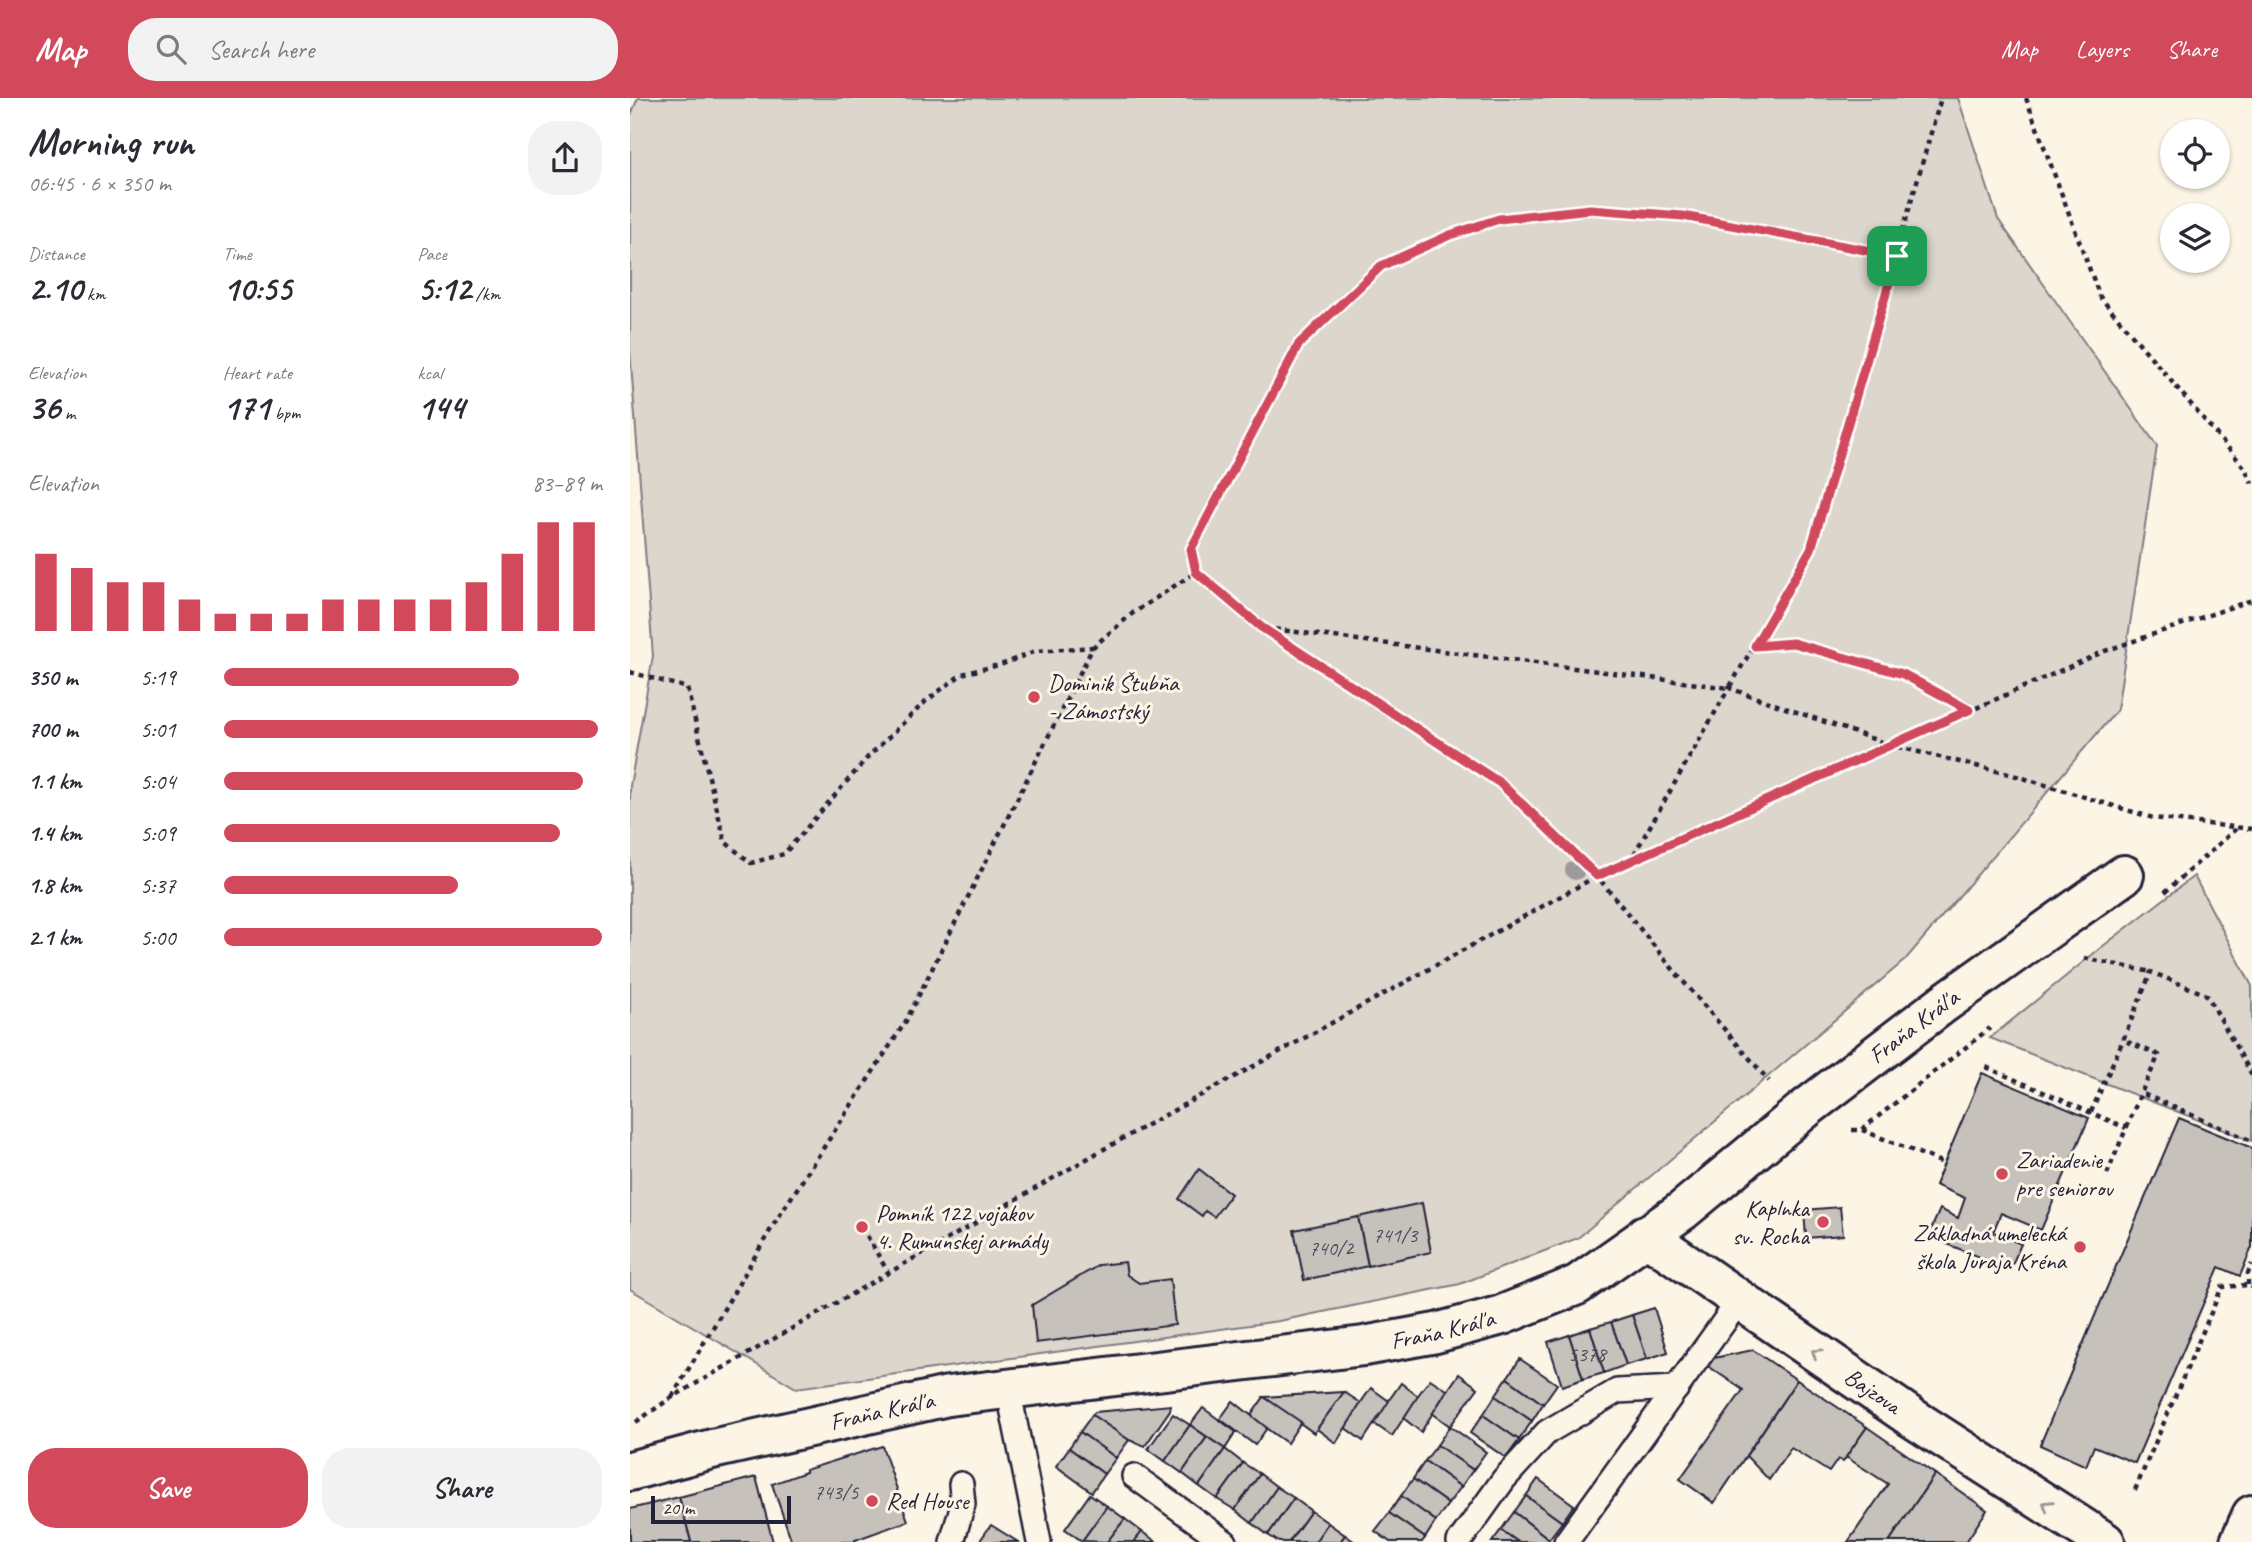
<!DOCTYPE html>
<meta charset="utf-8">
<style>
:root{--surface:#fff;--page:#f2f2f3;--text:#2b2b33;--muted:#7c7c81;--accent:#d1495b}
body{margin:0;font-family:Caveat,sans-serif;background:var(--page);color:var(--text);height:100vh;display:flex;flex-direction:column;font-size:26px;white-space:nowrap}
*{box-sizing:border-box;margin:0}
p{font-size:23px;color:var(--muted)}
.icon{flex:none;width:38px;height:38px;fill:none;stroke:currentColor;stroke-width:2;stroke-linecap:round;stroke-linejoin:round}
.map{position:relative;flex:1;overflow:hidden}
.panel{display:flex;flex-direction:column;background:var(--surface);width:630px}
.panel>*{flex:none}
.tools{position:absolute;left:1530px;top:21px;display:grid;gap:14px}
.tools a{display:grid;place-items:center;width:70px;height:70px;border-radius:50%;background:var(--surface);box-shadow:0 2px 5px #0004;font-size:35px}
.scale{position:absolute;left:21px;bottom:18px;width:140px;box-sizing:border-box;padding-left:7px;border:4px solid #22223b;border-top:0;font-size:19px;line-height:24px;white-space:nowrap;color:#22223b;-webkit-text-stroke:5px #fcf5e5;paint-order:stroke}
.pin{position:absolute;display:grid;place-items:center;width:60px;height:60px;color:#fff;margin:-30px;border-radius:14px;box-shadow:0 4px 10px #0006}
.round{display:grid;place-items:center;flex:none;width:74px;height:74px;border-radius:28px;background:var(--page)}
.headline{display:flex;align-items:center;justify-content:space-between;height:119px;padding:0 28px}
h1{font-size:38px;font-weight:800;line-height:52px}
.stats{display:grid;grid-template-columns:repeat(3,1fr);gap:10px;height:119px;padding:7px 28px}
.stats div{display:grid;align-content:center}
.stats b{font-size:35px;font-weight:800}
.stats small{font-size:19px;font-weight:400}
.stats p{font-size:19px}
.chart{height:196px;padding:14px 28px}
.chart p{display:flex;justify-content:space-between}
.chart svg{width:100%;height:126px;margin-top:7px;stroke:var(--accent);stroke-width:6}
.action{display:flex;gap:14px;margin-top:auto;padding:14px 28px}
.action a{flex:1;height:80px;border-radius:28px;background:var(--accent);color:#fff;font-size:28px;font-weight:800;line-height:80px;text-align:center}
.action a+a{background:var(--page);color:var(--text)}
ul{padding:0 28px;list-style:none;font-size:23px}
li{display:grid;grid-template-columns:112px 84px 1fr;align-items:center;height:52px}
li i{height:18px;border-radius:9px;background:var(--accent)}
header{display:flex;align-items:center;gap:42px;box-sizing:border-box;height:98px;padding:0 35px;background:var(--accent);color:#fff}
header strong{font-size:33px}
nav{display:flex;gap:38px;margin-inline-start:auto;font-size:24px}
.search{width:490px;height:63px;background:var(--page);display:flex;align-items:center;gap:18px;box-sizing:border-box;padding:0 24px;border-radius:28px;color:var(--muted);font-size:26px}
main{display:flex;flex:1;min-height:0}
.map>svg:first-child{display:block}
</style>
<header>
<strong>Map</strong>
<div class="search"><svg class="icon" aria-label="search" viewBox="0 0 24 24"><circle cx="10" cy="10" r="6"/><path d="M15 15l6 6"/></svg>Search here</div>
<nav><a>Map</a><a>Layers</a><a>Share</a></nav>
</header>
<main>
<section class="panel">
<div class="headline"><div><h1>Morning run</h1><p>06:45 · 6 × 350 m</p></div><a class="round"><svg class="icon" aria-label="share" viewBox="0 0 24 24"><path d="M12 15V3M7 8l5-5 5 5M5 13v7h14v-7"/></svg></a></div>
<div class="stats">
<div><p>Distance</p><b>2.10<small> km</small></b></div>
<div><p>Time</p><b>10:55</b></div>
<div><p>Pace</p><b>5:12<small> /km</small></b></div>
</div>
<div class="stats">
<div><p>Elevation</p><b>36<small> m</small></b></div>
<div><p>Heart rate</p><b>171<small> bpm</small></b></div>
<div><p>kcal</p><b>144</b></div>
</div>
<div class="chart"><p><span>Elevation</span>83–89 m</p>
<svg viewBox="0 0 160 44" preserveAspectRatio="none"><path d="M5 44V17M15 44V22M25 44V27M35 44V27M45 44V33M55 44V38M65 44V38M75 44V38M85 44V33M95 44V33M105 44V33M115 44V33M125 44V27M135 44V17M145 44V6M155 44V6"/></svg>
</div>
<ul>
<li><b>350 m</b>5:19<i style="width:78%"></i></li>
<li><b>700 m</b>5:01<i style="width:99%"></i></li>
<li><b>1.1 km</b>5:04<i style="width:95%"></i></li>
<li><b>1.4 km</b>5:09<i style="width:89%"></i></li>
<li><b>1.8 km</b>5:37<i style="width:62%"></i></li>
<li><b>2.1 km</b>5:00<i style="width:100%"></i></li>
</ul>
<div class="action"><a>Save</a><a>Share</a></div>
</section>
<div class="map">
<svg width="1622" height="1444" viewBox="0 0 1622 1444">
<rect width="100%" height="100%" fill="#fcf5e5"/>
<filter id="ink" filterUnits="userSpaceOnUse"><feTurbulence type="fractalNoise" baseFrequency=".0143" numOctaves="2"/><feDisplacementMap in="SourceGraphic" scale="14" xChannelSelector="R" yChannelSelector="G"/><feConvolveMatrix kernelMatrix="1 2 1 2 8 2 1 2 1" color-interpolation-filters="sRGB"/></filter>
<g filter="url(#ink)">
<g fill="#dcd6cc" stroke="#7f7c84" stroke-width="2">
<path d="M8 0H1328L1368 121 1527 348 1487 612 1275 862 948 1140 830 1186 649 1223 166 1290 0 1191V688L23 558 0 252V19Z"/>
<path d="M1564 778 1622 888V1043L1360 940 1468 852Z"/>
</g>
<g fill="#c6c1bb" stroke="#22223b" stroke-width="2">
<path d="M1352 975 1459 1020 1411 1132 1371 1115 1363 1134 1391 1146 1380 1172 1298 1138 1310 1111 1328 1120 1335 1100 1305 1087Z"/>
<path d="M1549 1020 1622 1050V1149L1610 1178 1589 1169 1505 1365 1464 1348 1456 1368 1410 1347Z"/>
<path d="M569 1071 601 1096 584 1119 575 1113 572 1118 549 1101Z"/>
<path d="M792 1105 801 1154 738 1168 728 1119Z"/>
<path d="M1210 1109 1213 1137 1176 1140 1174 1112Z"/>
<path d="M728 1119 738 1168 674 1182 664 1132Z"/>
<path d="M495 1164 497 1177 509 1185 540 1181 545 1227 406 1245 402 1207 469 1167Z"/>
<path d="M1024 1210 1038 1254 1017 1261 1002 1217Z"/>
<path d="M1002 1217 1017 1261 996 1267 981 1224Z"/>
<path d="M981 1224 996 1267 974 1275 960 1230Z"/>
<path d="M960 1230 974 1275 953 1281 939 1237Z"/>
<path d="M939 1237 953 1281 932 1288 918 1244Z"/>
<path d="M1123 1252 1167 1282 1084 1405 1050 1381 1113 1292 1078 1268 1084 1260Z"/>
<path d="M890 1261 927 1286 913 1306 877 1280Z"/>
<path d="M829 1276 848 1290 820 1328 802 1315Z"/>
<path d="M877 1280 913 1306 902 1323 865 1298Z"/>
<path d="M800 1281 817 1292 791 1334 772 1319Z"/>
<path d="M1167 1282 1237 1329 1213 1364 1208 1361 1199 1374 1161 1350 1139 1382 1116 1358Z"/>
<path d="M771 1285 788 1298 762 1338 743 1325Z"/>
<path d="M741 1290 759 1303 733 1343 714 1329Z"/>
<path d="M714 1294 684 1335 634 1299Z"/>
<path d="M714 1294 731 1305 706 1345 687 1331Z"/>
<path d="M865 1298 902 1323 889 1342 853 1317Z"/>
<path d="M634 1299 671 1324 657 1345 620 1319Z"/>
<path d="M603 1303 637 1330 625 1347 590 1321Z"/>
<path d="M541 1307 540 1312 515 1348 499 1342 462 1317 465 1314Z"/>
<path d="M573 1310 606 1334 595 1351 560 1327Z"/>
<path d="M543 1316 560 1327 535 1363 518 1351Z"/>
<path d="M462 1317 499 1342 486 1360 450 1334Z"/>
<path d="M853 1317 889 1342 876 1360 840 1335Z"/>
<path d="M560 1327 577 1339 552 1375 535 1363Z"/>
<path d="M820 1328 856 1354 843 1372 807 1347Z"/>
<path d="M1237 1329 1305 1376 1259 1444H1218L1258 1386 1216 1359Z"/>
<path d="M450 1334 486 1360 474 1376 439 1350Z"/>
<path d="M577 1339 595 1351 569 1388 552 1375Z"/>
<path d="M807 1347 843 1372 831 1389 795 1363Z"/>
<path d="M252 1348 278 1423 225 1442 226 1444H162L142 1386 176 1374 175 1372Z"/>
<path d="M439 1350 474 1376 462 1394 426 1368Z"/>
<path d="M595 1351 613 1365 587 1401 569 1388Z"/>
<path d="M795 1363 831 1389 818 1406 783 1381Z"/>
<path d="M613 1365 630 1376 605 1412 587 1401Z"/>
<path d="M630 1376 647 1389 622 1425 605 1412Z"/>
<path d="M1305 1376 1357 1412 1336 1444H1259Z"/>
<path d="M126 1379 143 1444H61L49 1399Z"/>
<path d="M783 1381 818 1406 806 1423 771 1398Z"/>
<path d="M908 1381 944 1407 932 1424 896 1398Z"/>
<path d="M647 1389 664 1400 638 1437 622 1425Z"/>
<path d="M460 1396 477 1408 452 1443 435 1431Z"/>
<path d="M771 1398 806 1423 795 1440 759 1415Z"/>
<path d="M896 1398 932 1424 919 1441 884 1414Z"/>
<path d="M49 1399 61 1444H0V1411Z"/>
<path d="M664 1400 681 1413 659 1444H649L638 1437Z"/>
<path d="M477 1408 495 1421 477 1444 452 1443Z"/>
<path d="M681 1413 698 1425 685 1444H659Z"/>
<path d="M884 1414 919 1441 917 1444H888L871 1432Z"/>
<path d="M759 1415 795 1440 792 1444H760L745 1433Z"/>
<path d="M495 1421 512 1434 504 1444H477Z"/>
<path d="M698 1425 715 1437 710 1444H685Z"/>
<path d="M361 1427 388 1444H349Z"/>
<path d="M871 1432 888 1444H862Z"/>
<path d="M512 1434 527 1444H504Z"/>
<path d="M715 1437 725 1444H710Z"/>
</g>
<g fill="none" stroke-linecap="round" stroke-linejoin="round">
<defs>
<g id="service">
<path d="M378 1290 409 1444"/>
<path d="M504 1378 595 1444"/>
<path d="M322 1444 333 1406 331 1386"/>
<path d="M829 1444 874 1381 917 1334 987 1293 1047 1290"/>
<path d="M936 1444 1109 1203"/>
</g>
<g id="minor">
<path id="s1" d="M1015 1137 1281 1319 1475 1444"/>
<path id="s2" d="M0 1373 82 1351 318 1298 734 1248 806 1235 872 1217 947 1187 1052 1113 1175 1011 1314 905 1494 777"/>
</g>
<path id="secondary" d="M1610 1444 1622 1417"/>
</defs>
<use href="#service" stroke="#22223b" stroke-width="28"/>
<use href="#minor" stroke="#22223b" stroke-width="44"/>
<use href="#secondary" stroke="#22223b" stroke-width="44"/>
<g stroke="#22223b" stroke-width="4.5" stroke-dasharray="5 5" stroke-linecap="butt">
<path d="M1396 0 1470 199 1615 370 1622 385"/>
<path d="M566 474 561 451 669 246 751 168 820 137 869 121 960 111 1053 118 1267 158"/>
<path d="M635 530 1099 590 1181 451 1311 0"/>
<path d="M1125 548 1163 545 1273 576 1338 612"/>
<path d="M0 574 57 590 95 744 121 765 154 756 238 659 296 603 332 576 373 566 405 553 463 549"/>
<path d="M999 765 1099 590 1260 647 1383 677 1523 720 1622 731"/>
<path d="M1535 794 1608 729"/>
<path d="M1454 860 1521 874"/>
<path d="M1356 969 1496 1030"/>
<path d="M1622 977 1577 897 1521 874 1493 942 1529 957 1511 995 1622 1043"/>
<path d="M1461 1014 1493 942"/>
<path d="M1222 1032H1231L1360 930"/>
<path d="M1232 1032 1313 1065"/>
<path d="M1477 1076 1511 995"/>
<path d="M232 1129 259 1176"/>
<path d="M1618 1187V1175L1622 1166"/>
<path d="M42 1299 144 1126 276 923 463 549 503 515 566 474 631 529 870 685 967 778 1046 875 1139 983"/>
<path d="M6 1324 41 1300 474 1051 967 778 1475 553 1622 502"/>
<path d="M1505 1392 1592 1189 1618 1187 1622 1189"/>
</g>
<use href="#service" stroke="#fcf5e5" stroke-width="23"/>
<use href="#minor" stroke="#fcf5e5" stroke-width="38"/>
<use href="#secondary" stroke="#fcf5e5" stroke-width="38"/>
</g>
<circle fill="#9d9a9b" cx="945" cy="772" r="10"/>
<defs><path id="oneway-chevron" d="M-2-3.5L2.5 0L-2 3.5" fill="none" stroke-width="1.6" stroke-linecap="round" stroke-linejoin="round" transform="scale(1.75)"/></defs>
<g stroke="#9a9698">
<use href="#oneway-chevron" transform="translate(1186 1255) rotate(-146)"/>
<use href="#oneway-chevron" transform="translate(1417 1407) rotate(-147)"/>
</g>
</g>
<g fill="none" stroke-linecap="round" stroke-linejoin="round" filter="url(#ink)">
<defs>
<path id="route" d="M960 111 1053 118 1267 158 1181 451 1125 548 1163 545 1273 576 1339 612 967 778 870 685 631 529 566 474 561 451 669 246 751 168 820 137 869 121Z"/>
</defs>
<use href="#route" stroke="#fff" stroke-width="14"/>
<use href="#route" stroke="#d1495b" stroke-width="9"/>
</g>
<g fill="#d1495b" stroke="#fcf5e5" stroke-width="2.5">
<circle cx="404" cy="599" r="7"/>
<circle cx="1372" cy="1076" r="7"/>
<circle cx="1193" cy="1124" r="7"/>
<circle cx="232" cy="1129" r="7"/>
<circle cx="1450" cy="1149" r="7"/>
<circle cx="242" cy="1403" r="7"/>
</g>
<g text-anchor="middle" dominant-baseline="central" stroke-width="6" stroke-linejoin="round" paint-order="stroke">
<g font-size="21" fill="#4b4a5b">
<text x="765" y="1137">741/3</text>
<text x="701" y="1150">740/2</text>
<text x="957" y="1256">5378</text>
<text x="206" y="1394">743/5</text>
</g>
<g font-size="24" fill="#22223b" stroke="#fcf5e5" text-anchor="start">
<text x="418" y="585">Dominik Štubňa<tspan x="418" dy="28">- Zámostský</tspan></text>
<text x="1386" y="1062">Zariadenie<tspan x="1386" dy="28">pre seniorov</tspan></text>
<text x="1179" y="1110" text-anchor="end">Kaplnka<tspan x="1179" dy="28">sv. Rocha</tspan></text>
<text x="246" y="1115">Pomník 122 vojakov<tspan x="246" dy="28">4. Rumunskej armády</tspan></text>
<text x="1436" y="1135" text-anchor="end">Základná umelecká<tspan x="1436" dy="28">škola Juraja Kréna</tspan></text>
<text x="256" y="1403">Red House</text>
</g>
<g font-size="24" fill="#22223b" stroke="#fcf5e5">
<text stroke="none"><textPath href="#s2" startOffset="1393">Fraňa Kráľa</textPath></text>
<text stroke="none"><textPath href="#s2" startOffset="826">Fraňa Kráľa</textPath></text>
<text stroke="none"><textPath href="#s1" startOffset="276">Bajzova</textPath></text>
<text stroke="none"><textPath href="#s2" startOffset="259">Fraňa Kráľa</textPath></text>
</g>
</g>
</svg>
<div class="tools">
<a><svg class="icon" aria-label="locate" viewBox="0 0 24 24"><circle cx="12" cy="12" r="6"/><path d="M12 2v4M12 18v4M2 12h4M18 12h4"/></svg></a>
<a><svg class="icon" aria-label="layers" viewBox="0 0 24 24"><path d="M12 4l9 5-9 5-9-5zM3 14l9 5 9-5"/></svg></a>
</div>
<div class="scale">20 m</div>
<div class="pin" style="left:1267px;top:158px;background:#1e9e55"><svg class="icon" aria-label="arrive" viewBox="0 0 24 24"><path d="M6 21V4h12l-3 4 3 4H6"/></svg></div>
</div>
</main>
